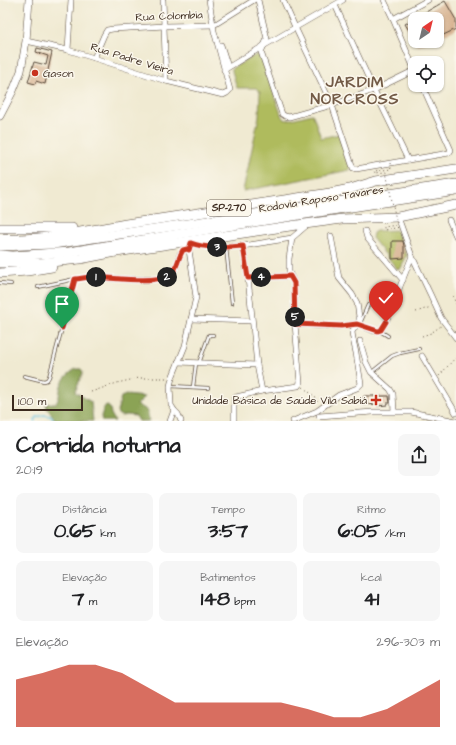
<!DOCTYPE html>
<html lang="pt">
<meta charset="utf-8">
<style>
:root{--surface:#fff;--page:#f6f6f6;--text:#202124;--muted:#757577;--accent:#c8321e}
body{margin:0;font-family:"Architects Daughter",sans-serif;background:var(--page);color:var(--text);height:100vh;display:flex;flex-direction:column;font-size:15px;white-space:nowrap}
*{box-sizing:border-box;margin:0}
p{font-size:13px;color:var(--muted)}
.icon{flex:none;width:22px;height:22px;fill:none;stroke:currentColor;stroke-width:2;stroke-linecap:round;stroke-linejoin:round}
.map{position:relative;height:421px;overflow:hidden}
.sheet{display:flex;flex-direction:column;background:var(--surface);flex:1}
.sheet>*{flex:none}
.needle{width:26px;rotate:35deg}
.controls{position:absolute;left:408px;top:12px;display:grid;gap:8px}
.controls a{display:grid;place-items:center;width:36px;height:36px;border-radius:8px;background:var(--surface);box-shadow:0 1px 3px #0004;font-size:20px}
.scale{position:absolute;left:12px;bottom:10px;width:71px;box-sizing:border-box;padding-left:4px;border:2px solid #3b2a1e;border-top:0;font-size:11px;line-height:14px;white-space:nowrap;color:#3b2a1e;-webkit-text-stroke:3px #fbf7ec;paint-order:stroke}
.pin{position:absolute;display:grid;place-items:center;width:34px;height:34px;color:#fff;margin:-41px -17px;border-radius:50% 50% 50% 0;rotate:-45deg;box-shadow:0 0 4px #0007}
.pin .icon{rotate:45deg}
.km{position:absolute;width:20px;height:20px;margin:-10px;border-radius:50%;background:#222;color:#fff;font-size:11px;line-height:20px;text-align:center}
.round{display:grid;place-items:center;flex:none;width:42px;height:42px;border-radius:8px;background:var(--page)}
.head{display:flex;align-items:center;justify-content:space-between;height:68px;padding:0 16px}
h1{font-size:22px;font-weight:800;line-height:30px}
.figures{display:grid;grid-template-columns:repeat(3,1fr);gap:6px;height:68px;padding:4px 16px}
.figures div{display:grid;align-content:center;border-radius:8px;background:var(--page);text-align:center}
.figures b{font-size:20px;font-weight:800}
.figures small{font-size:11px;font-weight:400}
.figures p{font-size:11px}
.chart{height:112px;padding:8px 16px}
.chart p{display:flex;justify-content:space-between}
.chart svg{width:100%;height:72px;margin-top:4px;fill:var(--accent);opacity:.7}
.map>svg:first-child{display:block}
</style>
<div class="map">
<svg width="456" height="421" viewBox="0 0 456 421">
<rect width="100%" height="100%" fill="#fbf7ec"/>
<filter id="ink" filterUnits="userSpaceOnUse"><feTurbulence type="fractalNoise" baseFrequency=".025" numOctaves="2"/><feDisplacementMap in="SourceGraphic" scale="8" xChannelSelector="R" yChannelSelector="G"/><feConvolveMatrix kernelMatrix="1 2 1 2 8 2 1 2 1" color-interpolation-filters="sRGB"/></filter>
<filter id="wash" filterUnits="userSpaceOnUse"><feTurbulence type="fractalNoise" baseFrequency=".012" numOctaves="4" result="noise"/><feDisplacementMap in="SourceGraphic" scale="16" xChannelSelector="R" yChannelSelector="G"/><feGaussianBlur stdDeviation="0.9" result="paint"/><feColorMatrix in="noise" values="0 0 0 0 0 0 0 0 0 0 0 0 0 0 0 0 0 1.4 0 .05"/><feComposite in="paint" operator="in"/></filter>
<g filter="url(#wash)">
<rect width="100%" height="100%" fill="#f0ead2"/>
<g fill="#afbb5d" stroke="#75723e">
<path d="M256 55H259L261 56 282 117 284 119 287 120 312 114 313 115 321 138 339 134 351 166 350 170 243 191 259 116 260 92 256 88H237L232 71V68Z"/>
<path d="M396 230 407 255 401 268 398 270 372 238 373 233 376 231Z"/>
</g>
<g fill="#8ba354" stroke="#636639">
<path d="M76 369H81L83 372 75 392 91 402 93 421H56L47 408 46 404 56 403C59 399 59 396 60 390 61 381 68 373 76 369Z"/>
<path d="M126 395 145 397 137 405C148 410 147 409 149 421H139L136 416 127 415 121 416 118 414 117 412 121 397Z"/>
<path d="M106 405 110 408 111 414 115 421H102C101 415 102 410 106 405Z"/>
</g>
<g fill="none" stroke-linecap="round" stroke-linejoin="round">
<path stroke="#65c4e3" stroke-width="1.5" d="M35 421 37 417 44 415 50 416 55 421"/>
</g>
<g id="blocks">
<g fill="#d7b290">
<path d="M445 1 456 20V29L437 38V19H415V40L405 24Z"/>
<path d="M416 41H430L418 46Z"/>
<path d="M37 48 52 52 45 84 36 81 35 84 28 82 34 62 46 65 48 56 36 52Z"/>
<path d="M392 241H403L404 246V258L392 259Z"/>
<path d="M364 396H389L390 403H387V405L377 406V404L363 405 362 398 364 397Z"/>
</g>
</g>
</g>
<g filter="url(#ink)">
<use href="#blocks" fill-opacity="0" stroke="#564739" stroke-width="1"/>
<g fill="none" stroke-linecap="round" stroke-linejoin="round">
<defs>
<g id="lane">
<path d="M226 247 232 303"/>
<path d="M0 283 11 284"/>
<path d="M38 287 75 279"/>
<path d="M361 321 368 305"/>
<path d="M380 331 388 336"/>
<path d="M199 363 209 335H213"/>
<path d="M372 372 392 356 400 353 419 349"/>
<path d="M24 376 44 381 47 380 49 377 75 279 90 277"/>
<path d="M171 386 208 388"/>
<path d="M193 387 196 363"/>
</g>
<g id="street">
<path d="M163 0 166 81"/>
<path d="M258 0 267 39 261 52 282 114 285 116 289 117 332 105 374 90 415 70"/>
<path d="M283 0 295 27 332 105 353 168 356 169 449 153 451 150 422 85"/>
<path d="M384 0 393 19 415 71"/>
<path d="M335 5 374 90 408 160"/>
<path d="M393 19 428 0"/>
<path d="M26 41 68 50 94 58 166 81 223 95 227 93 230 90 214 31 209 0"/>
<path d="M221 45 228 67"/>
<path d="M68 50 71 0"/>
<path d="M94 58 104 35 107 30 113 29 165 26 214 25 254 0"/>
<path d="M224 70 265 45 343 0"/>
<path d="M398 217 412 256 431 296 441 318 456 338"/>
<path d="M449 220 456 236"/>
<path d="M365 231 367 238 403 280"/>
<path d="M243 246 248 278 257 365 262 391"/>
<path d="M183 251 188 242 193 244 198 245 219 247 243 246 292 238 307 225"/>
<path d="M90 277C106 278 157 283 168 276 176 271 178 263 180 254"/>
<path d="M248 278 290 276"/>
<path d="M191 319 252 321"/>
<path d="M295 324C310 325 326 327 342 326 347 326 352 324 357 324 365 325 371 332 378 331 382 331 384 325 386 322L412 256"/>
<path d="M360 341 366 362 371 372 390 389 393 394 394 411"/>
<path d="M422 356 456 413"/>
<path d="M178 362 257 365"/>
<path d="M319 416 373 412H411L456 421"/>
<path d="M170 421 174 410"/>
<path d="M181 421 178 414 174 410 171 405 170 386 172 378 185 346 196 297 189 250 190 245 194 241"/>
<path d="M234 421V400L236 397 262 391 298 386 300 383 295 324 294 283 289 272V259L292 238"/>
<path d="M293 421 317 411 339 395 357 388 361 384 356 353 353 339 352 332 359 321V317L357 303 352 294 339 278 331 236"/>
</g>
<path id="secondary" d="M0 116 13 91 21 71 26 41 29 0"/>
<g id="highway">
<path d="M0 228H72"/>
<path d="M0 239C42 241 85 231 126 224 194 214 262 203 330 193L350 189 376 181 456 169"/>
<path d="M0 246 53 244 456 184"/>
<path d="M0 255 13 256 69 252 234 225 456 191"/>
<path d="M0 263H41L80 259 116 252 290 226 342 219 398 217 456 205"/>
<path d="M0 273 27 271 52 267"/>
</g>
</defs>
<use href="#lane" stroke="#564739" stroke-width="4"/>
<use href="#street" stroke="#564739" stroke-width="6"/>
<use href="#secondary" stroke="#564739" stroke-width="8"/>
<use href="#highway" stroke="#564739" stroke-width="10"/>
<g stroke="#564739" stroke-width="1" stroke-dasharray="1 3" stroke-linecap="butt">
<path d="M453 296 456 304"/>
<path d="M416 312 431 307"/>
<path d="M422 336 431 333 441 326"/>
<path d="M439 376 456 357"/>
<path d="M303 387 315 397 318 404"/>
<path d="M91 392 117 383 139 378H168"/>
</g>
<use href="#lane" stroke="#fff" stroke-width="2.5"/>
<use href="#street" stroke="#fff" stroke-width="5"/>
<use href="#secondary" stroke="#fff" stroke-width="7"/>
<use href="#highway" stroke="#fff" stroke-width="9"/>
<path stroke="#564739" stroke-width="1" stroke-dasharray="1 3" stroke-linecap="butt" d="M390 163 391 169 374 171 375 173 386 172 397 225 384 227V230L401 227"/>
</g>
</g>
<g fill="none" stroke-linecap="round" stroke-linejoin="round" filter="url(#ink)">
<defs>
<path id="route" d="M62 328 75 279C80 279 86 277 91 277 109 277 153 284 167 276 178 271 177 259 183 250L187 249 189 250 191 243C206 249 227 247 243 246L248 278 290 276 294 283 295 324 341 326 357 324 378 331 381 330 386 322"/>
</defs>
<use href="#route" stroke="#fff" stroke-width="8"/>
<use href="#route" stroke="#c8321e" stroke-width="5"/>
</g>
<g fill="#c8321e" stroke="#fbf7ec" stroke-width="1.5">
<circle cx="35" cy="73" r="4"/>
<path d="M374 394h4v4h4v4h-4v4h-4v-4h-4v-4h4z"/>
</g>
<g text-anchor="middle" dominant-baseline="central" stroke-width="3" stroke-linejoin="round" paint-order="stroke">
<rect fill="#fbf7ec" stroke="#75685c" stroke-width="1" x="207" y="200" width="44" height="16" rx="3"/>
<g font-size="10" font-weight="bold" fill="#3b2a1e">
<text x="229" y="208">SP-270</text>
</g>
<g font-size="11" fill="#3b2a1e" stroke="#fbf7ec">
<text transform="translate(169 16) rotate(-2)">Rua Colombia</text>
<text transform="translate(132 59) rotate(17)">Rua Padre Vieira</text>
<text transform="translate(321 199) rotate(-9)">Rodovia Raposo Tavares</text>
</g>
<g font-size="11" fill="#3b2a1e" stroke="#fbf7ec" text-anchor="start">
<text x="43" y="73">Gason</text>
<text x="367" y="400" text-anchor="end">Unidade Básica de Saúde Vila Sabiá</text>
</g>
<g font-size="15" font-weight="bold" letter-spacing="1" fill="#725a46" stroke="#fbf7ec">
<text x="355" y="82">JARDIM<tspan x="355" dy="17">NORCROSS</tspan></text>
</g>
</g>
</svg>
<div class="controls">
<a><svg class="needle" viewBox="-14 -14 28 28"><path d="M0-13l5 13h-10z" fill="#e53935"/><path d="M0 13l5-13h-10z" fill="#757577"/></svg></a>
<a><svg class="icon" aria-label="locate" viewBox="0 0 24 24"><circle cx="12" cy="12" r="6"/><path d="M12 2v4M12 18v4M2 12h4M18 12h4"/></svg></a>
</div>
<div class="scale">100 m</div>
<div class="pin" style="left:62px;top:328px;background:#1e9e55"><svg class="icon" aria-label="arrive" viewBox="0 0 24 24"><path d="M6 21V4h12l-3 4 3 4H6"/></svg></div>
<div class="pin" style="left:386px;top:322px;background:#d93025"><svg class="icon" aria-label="check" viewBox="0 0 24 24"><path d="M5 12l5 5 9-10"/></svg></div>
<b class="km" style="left:96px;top:277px">1</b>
<b class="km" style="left:167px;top:277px">2</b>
<b class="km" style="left:217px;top:247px">3</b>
<b class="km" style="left:261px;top:277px">4</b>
<b class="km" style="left:295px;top:317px">5</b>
</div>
<section class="sheet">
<div class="head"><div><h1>Corrida noturna</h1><p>20:19</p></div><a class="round"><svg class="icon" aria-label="share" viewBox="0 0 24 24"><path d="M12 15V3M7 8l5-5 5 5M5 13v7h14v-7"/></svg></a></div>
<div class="figures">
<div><p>Distância</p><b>0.65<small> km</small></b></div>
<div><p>Tempo</p><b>3:57</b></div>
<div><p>Ritmo</p><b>6:05<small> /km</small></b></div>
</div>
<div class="figures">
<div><p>Elevação</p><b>7<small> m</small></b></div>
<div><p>Batimentos</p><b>148<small> bpm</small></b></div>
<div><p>kcal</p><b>41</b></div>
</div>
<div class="chart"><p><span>Elevação</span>296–303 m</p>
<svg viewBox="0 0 160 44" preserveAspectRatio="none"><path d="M0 44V15L10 11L20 6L30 6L40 11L50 20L60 29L70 29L80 29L90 29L100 29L110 33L120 38L130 38L140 33L150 24L160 15V44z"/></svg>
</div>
</section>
